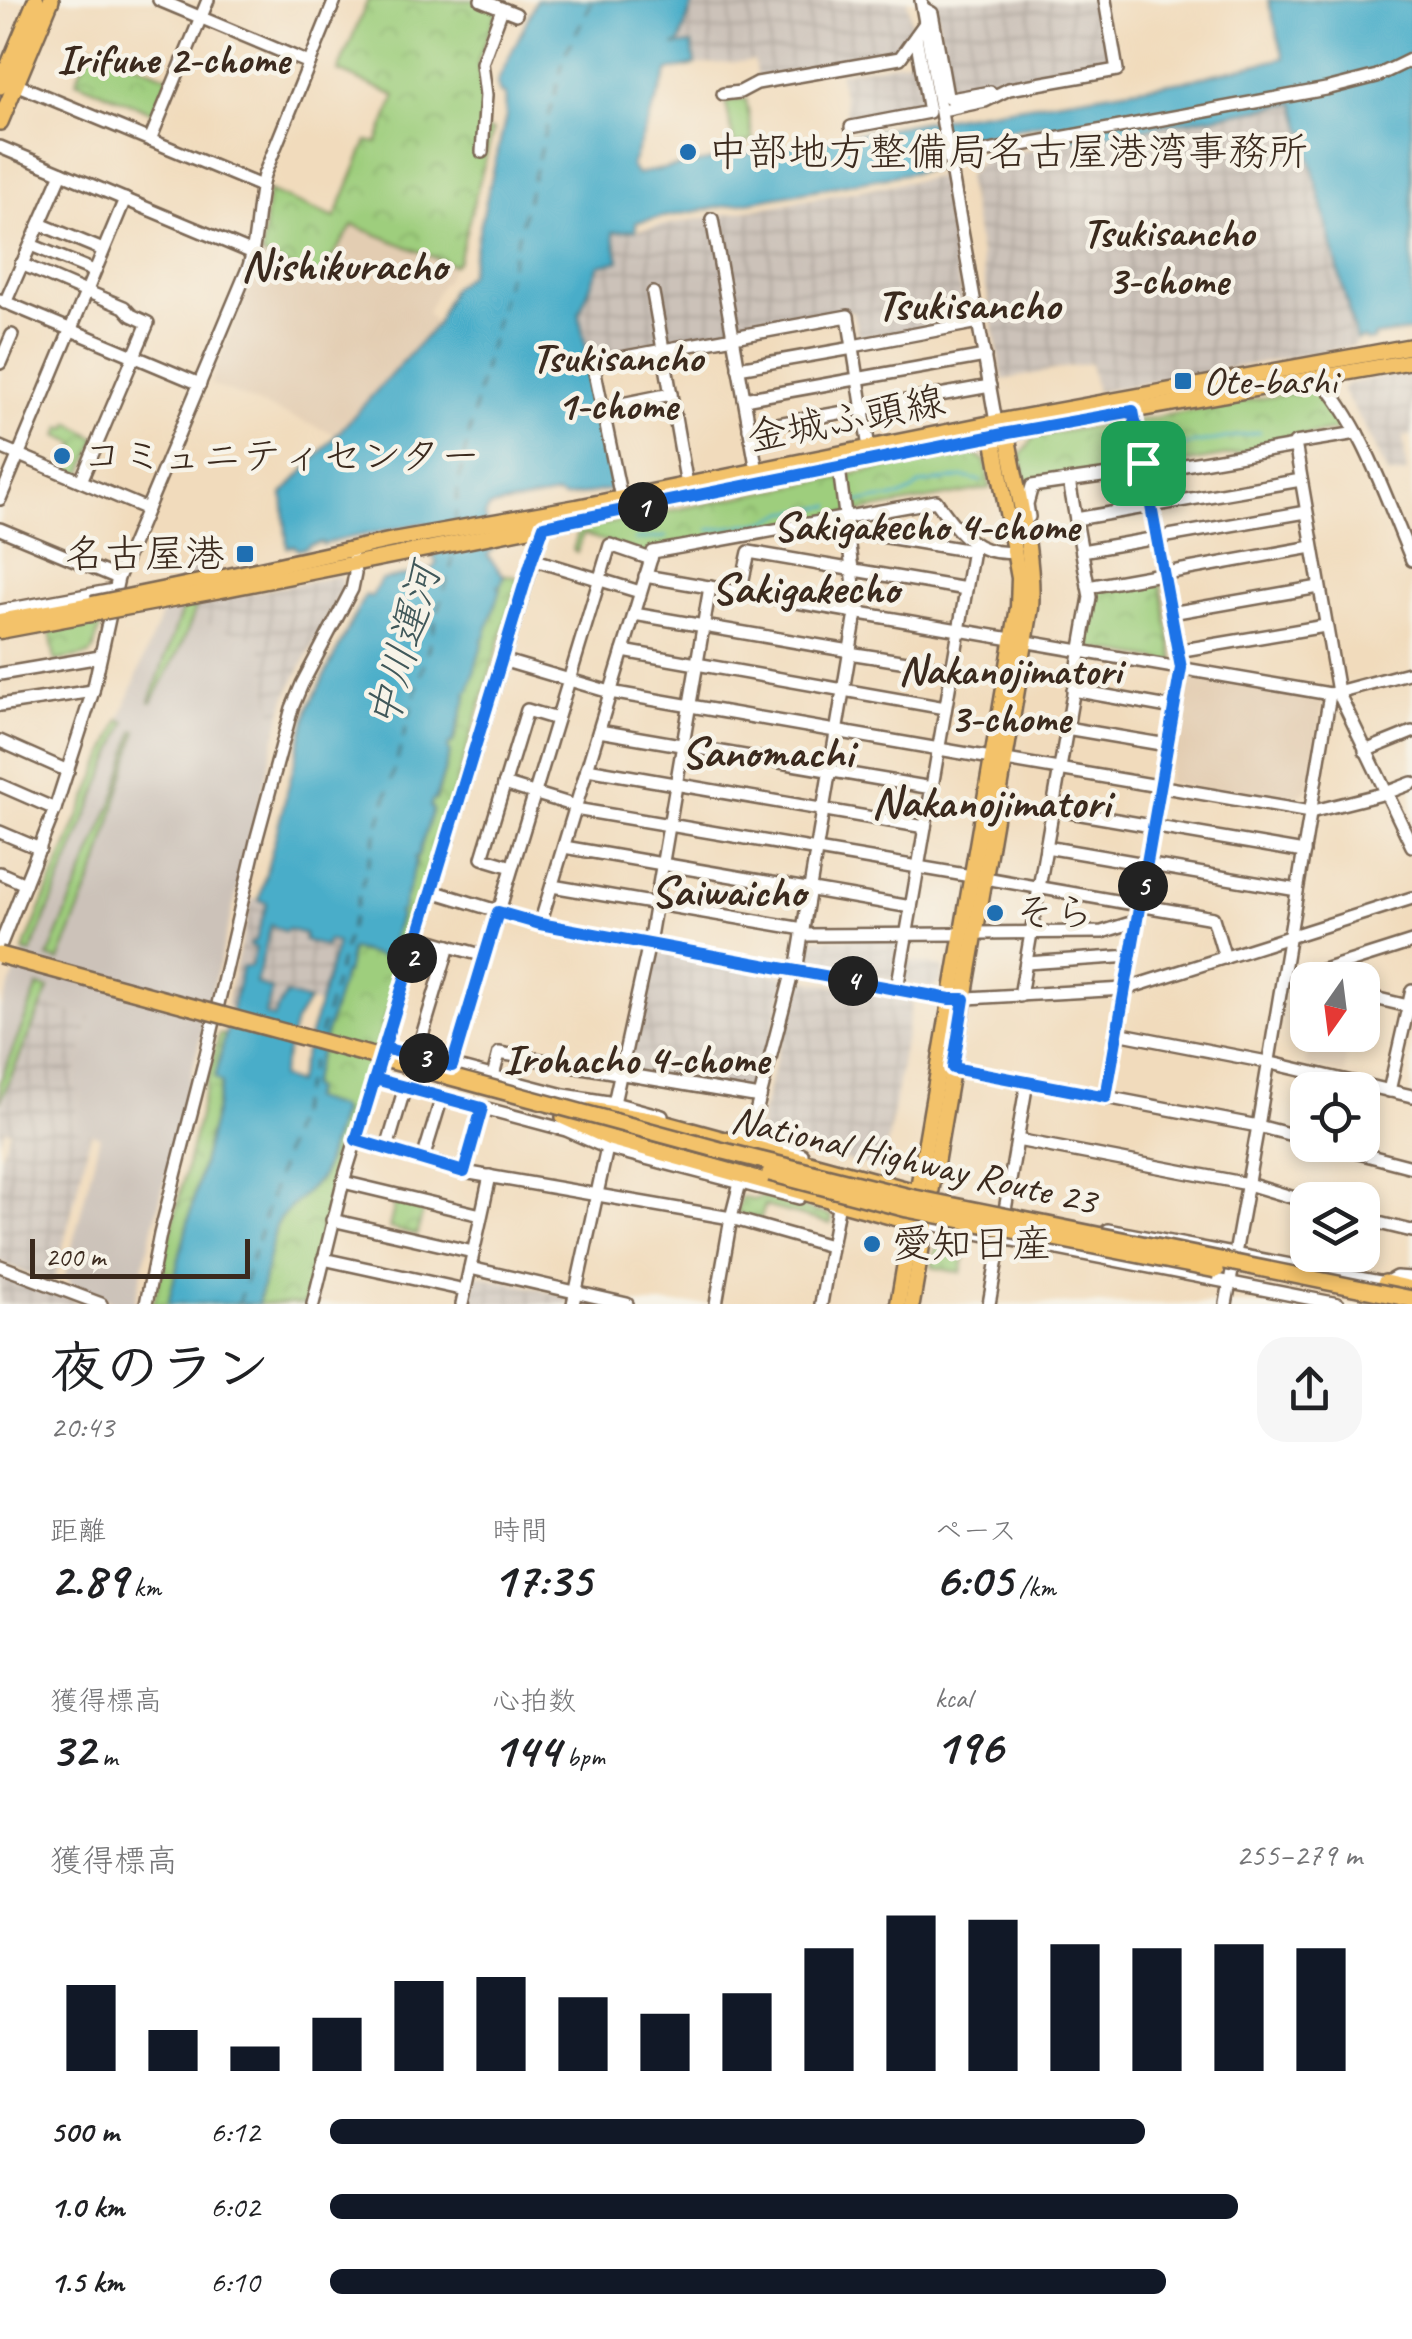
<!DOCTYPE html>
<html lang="ja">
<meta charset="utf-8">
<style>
:root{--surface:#fff;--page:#f6f6f6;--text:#202124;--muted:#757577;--accent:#111827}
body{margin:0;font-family:Caveat,"Klee One",sans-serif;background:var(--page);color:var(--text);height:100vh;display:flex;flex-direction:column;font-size:38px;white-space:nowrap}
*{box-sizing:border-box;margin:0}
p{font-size:32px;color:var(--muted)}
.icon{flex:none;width:55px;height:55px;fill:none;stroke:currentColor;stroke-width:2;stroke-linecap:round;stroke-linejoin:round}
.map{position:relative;height:1304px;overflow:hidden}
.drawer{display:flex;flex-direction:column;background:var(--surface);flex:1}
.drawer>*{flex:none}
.needle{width:65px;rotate:194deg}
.fabs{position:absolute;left:1290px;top:962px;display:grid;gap:20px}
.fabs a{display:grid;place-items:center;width:90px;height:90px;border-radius:20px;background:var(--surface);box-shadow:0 5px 15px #0003;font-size:50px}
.scale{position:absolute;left:30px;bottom:25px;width:220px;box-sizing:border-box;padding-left:10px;border:5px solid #3b2a1e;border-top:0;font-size:28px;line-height:35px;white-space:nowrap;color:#3b2a1e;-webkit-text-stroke:8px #f7f3e8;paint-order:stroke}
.pin{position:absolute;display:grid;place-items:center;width:85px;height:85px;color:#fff;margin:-42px;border-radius:20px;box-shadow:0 5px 15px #0006}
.km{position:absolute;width:50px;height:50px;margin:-25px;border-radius:50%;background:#222;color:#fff;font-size:28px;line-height:50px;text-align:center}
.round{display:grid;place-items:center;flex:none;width:105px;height:105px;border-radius:30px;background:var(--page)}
.overview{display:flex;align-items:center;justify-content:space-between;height:170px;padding:0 50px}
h1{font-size:55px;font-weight:700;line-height:75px}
.figures{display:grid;grid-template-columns:repeat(3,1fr);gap:15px;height:170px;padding:10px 50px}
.figures div{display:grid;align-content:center}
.figures b{font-size:50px;font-weight:700}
.figures small{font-size:28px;font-weight:400}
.figures p{font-size:28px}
.chart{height:280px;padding:20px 50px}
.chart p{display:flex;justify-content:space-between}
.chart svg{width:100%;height:180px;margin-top:10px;stroke:var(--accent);stroke-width:6}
ul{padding:0 50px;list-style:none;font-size:32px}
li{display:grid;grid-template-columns:160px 120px 1fr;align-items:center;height:75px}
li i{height:25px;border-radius:12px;background:var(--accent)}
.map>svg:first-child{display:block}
</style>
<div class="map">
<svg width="1412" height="1304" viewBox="0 0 1412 1304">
<defs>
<pattern id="industrial-grid" width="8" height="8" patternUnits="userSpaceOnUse" patternTransform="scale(2.5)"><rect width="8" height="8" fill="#ccc2b9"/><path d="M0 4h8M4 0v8" fill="none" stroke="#b0a79f"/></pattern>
<pattern id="park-crowns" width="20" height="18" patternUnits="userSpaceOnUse" patternTransform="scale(2.5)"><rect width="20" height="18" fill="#9ece7d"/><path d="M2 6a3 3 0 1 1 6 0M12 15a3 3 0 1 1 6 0" fill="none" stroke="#89b16c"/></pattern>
<pattern id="garden-dots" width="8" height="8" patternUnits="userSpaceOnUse" patternTransform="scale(2.5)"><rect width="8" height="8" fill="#9ece7d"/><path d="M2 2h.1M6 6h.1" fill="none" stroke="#89b16c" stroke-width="1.8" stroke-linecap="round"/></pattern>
</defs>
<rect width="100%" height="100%" fill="#f7f3e8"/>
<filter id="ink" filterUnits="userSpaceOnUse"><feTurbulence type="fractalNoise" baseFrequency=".01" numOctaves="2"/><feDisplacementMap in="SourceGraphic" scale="20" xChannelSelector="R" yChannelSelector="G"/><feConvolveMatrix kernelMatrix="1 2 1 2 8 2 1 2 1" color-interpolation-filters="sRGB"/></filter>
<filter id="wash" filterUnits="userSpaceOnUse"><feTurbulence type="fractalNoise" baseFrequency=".0048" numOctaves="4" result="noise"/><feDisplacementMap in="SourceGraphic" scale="40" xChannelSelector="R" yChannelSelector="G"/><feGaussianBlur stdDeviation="2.25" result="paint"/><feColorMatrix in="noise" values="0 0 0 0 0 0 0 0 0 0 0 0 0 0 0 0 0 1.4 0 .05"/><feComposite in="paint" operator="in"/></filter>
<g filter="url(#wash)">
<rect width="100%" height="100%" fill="#f1dbbc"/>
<g fill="#e3cdb2">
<path d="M352 224 453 265 444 283 441 284 427 312 436 325 337 435 210 384 262 255 318 279Z"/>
<path d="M1185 675 1321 696 1324 699 1309 787 1288 804 1170 784 1167 781Z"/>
<path d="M1312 1035H1347L1345 1075 1305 1066Z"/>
</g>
<g fill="url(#industrial-grid)">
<path d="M694 0H907L912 27 893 54 757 78 754 61 695 65 692 44 672 47 679 43Z"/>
<path d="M934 0H1100L1111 66 951 95Z"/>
<path d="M914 50 926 110 848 124 839 73 906 61Z"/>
<path d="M1296 103 1304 132H1310L1311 136 1306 138 1356 340 1355 346 1096 392 1090 363 1003 380 966 177 983 158Z"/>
<path d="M941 176 965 316 961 321 859 338 852 311 588 358 579 314 613 231 636 230Z"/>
<path d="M1412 371V435L1403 437 1407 473 1388 476 1363 424 1342 390 1346 384Z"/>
<path d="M339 576 343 587 287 695 276 735 259 640 192 620 197 603Z"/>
<path d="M252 898 268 902 261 922 275 926 278 930 284 932 287 929 305 934V940L325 947 327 940 337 942 320 1005 286 995 273 1018 226 1006Z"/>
<path d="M903 938 899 959 944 967 942 981 933 988 806 963 803 960 808 939Z"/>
<path d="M654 951 784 976 786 979 758 1091 629 1071 627 1068 651 954Z"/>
<path d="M800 979 912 1001 883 1170 760 1138V1120L796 982Z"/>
<path d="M42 1004 91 1017 73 1088 82 1091 72 1128 91 1133 55 1279 50 1283 0 1262V1157L10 1131 5 1129 0 1141V1102Z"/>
<path d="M0 1269 84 1304H0Z"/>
<path d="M473 1274 569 1296 567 1304H466Z"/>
</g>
<path fill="#ccc2b9" d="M211 562 205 575 192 620 259 640 276 735 134 1304H117L71 1285 65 1275 100 1136 72 1129 82 1092 73 1089 91 1017 42 1004 0 1102V1009L120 719 178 572Z"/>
<g fill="#9ece7d" stroke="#6c7c4e" stroke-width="2.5">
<path d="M746 99 753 141 734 145 726 102Z"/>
<path d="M196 606C187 639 168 671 152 702L150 701 183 607Z"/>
<path d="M120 719 126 722 31 953 23 951Z"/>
<path d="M134 731H137L99 863 59 961 48 957 116 794Z"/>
<path d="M38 986 49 989 0 1102V1082Z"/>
</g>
<g fill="url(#park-crowns)" stroke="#6c7c4e" stroke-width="2.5">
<path d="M368 0H474L498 10 478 61 485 129 493 131 458 261 453 265 353 225 318 279 262 255 268 191 335 218 367 141 377 143 396 96 338 71Z"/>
<path d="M91 45 169 77 154 113 76 81Z"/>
<path d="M1313 389 1323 393 1341 421 1337 430 1290 438 1286 445 1027 490 1021 455 1035 436 1126 421 1129 422Z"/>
<path d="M70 423 97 438 81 476 66 470 77 444 58 436 62 427 67 429Z"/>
<path d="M968 451 985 461 990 488 851 513 648 556 583 534 577 552 573 550 579 529Z"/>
<path d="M502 574 519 578 326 1213 305 1304H258L276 1226 285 1211 321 1177 341 1111 338 1107 311 1099 310 1085 351 948 386 958 400 916 398 913 402 910 416 862V857L418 856 432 810 430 807 432 800H436L450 753 448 750 449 744 453 743 467 696 465 692 469 689 483 642 482 639 485 636 500 589 498 586 501 584 504 576Z"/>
<path d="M1160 580 1174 660 1173 662 1085 647 1094 590Z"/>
<path d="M101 623 93 651 89 655 55 661 50 631Z"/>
<path d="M219 1034 225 1035 215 1077 222 1082 168 1304H153Z"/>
<path d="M396 1199 424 1206 417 1235 389 1228Z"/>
</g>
<g fill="url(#garden-dots)" stroke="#6c7c4e" stroke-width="2.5">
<path d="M741 1197 752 1200 763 1197 832 1216 831 1224 765 1206 760 1220 740 1214 737 1211Z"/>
<path d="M955 1236 968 1238 961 1273 932 1267 936 1247Z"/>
</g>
<path fill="#49adc9" stroke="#426c74" stroke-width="2.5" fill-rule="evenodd" d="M536 0H694L679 44 673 46 692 44 695 65 668 71 631 166 636 174 933 120 1189 80 1284 58 1268 0H1412V331L1375 336 1373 340 1367 341 1364 338 1356 340 1305 138 1311 135 1310 132 1304 133 1295 103 1051 144 1046 123 933 145 937 168 636 222V230L613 232 619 261 599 265 579 314 614 486 612 489 564 498 557 495 490 507 485 515 491 546 495 547 487 555 504 576 501 584 498 586 500 589 485 637 482 639 483 641 469 690 466 692 467 696 452 744H449L448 750 450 752 435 800 432 801 430 807 433 809 418 856 415 857 416 862 402 910 398 913 400 915 387 958 351 949 346 974 344 973 310 1086 314 1089 311 1099 338 1107 341 1111 321 1177 280 1218 276 1226 258 1304H168L222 1083 215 1078 242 967 251 966 256 948 249 945 256 940 267 903 259 900 309 707 365 595 371 597 381 580 432 570 437 562 433 558 435 554 429 526 424 523 334 541 323 545 322 542 309 545 307 548 298 550 295 546 287 547 283 494 436 325 452 288 469 274 506 116 505 94 500 93 497 83C509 55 524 29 536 0ZM271 925 285 932 287 929 305 934 304 940 325 947 328 940 337 943 296 1083 280 1077 295 1022 308 1001 286 994 273 1018 265 1015 272 990 256 983Z"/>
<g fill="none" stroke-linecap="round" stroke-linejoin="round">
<g stroke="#49adc9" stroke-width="2.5">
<path d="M1147 452 1260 432"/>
<path d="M855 502 899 497 912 491 920 484 964 477 981 481"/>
<path d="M709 530 768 521 786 512 831 506"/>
<path d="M635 540 666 537"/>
</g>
<g stroke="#40585a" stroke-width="2.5" stroke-dasharray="12 10" stroke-linecap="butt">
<path d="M455 523 458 486 481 379 565 54 593 0"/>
<path d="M320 1035 452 563 453 551"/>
<path d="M238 1304 316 1047"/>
</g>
</g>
</g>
<g filter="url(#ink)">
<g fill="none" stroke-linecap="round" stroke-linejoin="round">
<defs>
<g id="minor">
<path d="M159 0 309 63"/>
<path d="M481 0 516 14"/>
<path d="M921 0 996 422"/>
<path d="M923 8 932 13 947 96 951 99 990 92"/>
<path d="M8 81 261 186"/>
<path d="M723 94 740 92 757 83 900 58 925 23"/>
<path d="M942 110 985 101 1009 89 1117 70 1105 0"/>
<path d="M851 127 929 112 916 36"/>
<path d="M150 140 208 0"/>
<path d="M0 147 253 253"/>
<path d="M482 152 486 95 482 63 502 9"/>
<path d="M951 158 1326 89 1377 76 1412 59"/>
<path d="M712 219 757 471"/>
<path d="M40 224 103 250"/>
<path d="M31 245 94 271"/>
<path d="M21 264 86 292"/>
<path d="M653 293 687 485"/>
<path d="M0 300 200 384"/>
<path d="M5 303 62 173"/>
<path d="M853 346 979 322"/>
<path d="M0 363 12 335"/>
<path d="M738 368 853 348"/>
<path d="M1319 377C1364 428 1386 499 1412 560"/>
<path d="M744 399 985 356"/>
<path d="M602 408 671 394"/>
<path d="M749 429 990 386"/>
<path d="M1357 433 1295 443 1338 692 1412 846"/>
<path d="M0 447 147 509"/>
<path d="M1144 472 1295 446"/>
<path d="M81 481 148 323 131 315 124 307 86 291"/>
<path d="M621 498 593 363 848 316 869 448"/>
<path d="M0 499 125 199"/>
<path d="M1029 517 1027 504 1032 486 1144 470"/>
<path d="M1076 519 1301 480"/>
<path d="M0 529 118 578"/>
<path d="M848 536 869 534 972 551"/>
<path d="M1082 551 1306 512"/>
<path d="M532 559 640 592"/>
<path d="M645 576 1330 694"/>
<path d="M1088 587 1312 547"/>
<path d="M740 592 749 552 966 589"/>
<path d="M0 611 114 590"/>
<path d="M1171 613 1319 587"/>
<path d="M634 614 850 651"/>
<path d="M623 651 945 708"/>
<path d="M1177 651 1325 626"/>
<path d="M849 653 952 669"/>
<path d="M502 660 610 692 991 758"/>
<path d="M0 674 100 657"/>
<path d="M1073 690 1174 708"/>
<path d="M0 705 93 691"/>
<path d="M1066 728 1167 745"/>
<path d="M599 731 932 788"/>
<path d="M0 741 68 771"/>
<path d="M1365 751 1412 732"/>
<path d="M1006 760 1310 812 1386 793 1412 783"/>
<path d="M587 769 925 827"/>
<path d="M504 784 576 806"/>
<path d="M0 785 55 809"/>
<path d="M575 809 971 876"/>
<path d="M1052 809 1304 852"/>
<path d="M0 832 40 849"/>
<path d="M564 847 911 907"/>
<path d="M1046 847 1297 890"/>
<path d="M512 867 482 858 527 710 557 719"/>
<path d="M0 873 25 884"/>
<path d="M985 878 1213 918 1225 958"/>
<path d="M552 886 803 929"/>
<path d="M432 891 540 924 950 999 1125 989 1412 898"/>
<path d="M540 924 653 552 936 501C958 531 974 556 1014 552"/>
<path d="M976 933 1102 932 1137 921"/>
<path d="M802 935 960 934"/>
<path d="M418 937 449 946"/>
<path d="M0 946 55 809 93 691 118 578 249 266C258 236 256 205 264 175L335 0"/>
<path d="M1026 963 1131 956"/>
<path d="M796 971 857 608 839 468"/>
<path d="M1295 979 1412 942"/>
<path d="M897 989 974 544"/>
<path d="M1362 995 1408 1006"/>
<path d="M1020 996 1090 597 1069 481"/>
<path d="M1117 1033 1267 1062 1412 1096"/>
<path d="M385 1048 564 1095 614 1103 662 1116"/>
<path d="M416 1056 449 946 485 956"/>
<path d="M452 1066 610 545 651 559"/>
<path d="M953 1068 1258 1126 1308 1139"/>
<path d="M493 1076 499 1053 760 1097"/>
<path d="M375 1079 566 1130 607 1148 799 1198"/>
<path d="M1389 1091 1412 990"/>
<path d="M1106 1097 1181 668 1131 402"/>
<path d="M614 1103 649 943 710 587"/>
<path d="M743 1137 802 1154"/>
<path d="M356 1139 464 1172 731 1218 830 1246"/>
<path d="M749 1139 793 970"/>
<path d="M1017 1140 1248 1184 1308 1202"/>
<path d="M1328 1145 1412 1167"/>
<path d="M387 1148 405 1087"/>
<path d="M423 1159 442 1097"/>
<path d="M464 1172 482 1107"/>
<path d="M343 1182 481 1215"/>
<path d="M1005 1210 1027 1082"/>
<path d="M1362 1219 1412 1231"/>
<path d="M332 1220 473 1252"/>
<path d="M926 1223 1338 1304"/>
<path d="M1108 1230 1385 1283 1396 1277 1412 1278"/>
<path d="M323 1259 465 1290"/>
<path d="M0 1266 101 1304"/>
<path d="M470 1268 627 1304"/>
<path d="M146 1304 160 1234 207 1051 257 837 292 708 302 684 352 589 355 574 353 559"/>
<path d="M313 1304 343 1182 545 522"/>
<path d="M462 1304 490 1176"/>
<path d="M573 1304 607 1148"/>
<path d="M716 1304 731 1218 740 1183"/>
<path d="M821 1304 839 1202 832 1204"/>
<path d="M989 1304 1001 1237"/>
<path d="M1226 1304 1258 1126 1330 694 1412 672"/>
</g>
<g id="major">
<path d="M224 577 393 540 577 507 996 422 1412 346"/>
<path d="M226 589 1007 433 1412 361"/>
<path d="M0 621 92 604"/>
<path d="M0 631 91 614"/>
<path d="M898 1304 1018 607 1019 578 993 436 995 428"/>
<path d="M912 1304 1031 608C1035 555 1016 487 1007 433L1004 430"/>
</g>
<g id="highway">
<path d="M0 86 36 0"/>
<path d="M0 122 51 0"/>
<path d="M590 1110 655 1121 930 1196"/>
<path d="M564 1117 610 1138 839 1202 912 1222 926 1223"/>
<path d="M1385 1283 1412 1289"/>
</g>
</defs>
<use href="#minor" stroke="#7b6855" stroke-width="16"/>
<use href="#major" stroke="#7b6855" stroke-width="19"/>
<use href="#highway" stroke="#7b6855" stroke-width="20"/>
<use href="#minor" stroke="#fff" stroke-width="11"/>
<use href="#major" stroke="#f3c26a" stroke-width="14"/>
<use href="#highway" stroke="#f3c26a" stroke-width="15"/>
<defs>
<g id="major-bridge">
<path d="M92 604 224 577"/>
<path d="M91 614 226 589"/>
</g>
<g id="highway-bridge">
<path d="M0 955 720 1150 910 1197 1412 1299"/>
<path d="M770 1173 907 1209 1216 1270"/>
</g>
</defs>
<use href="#major-bridge" stroke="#7b6855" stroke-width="19" stroke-linecap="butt"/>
<use href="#highway-bridge" stroke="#7b6855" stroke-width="20" stroke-linecap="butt"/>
<use href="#major-bridge" stroke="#f3c26a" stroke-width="14"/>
<use href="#highway-bridge" stroke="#f3c26a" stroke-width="15"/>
</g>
</g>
<g fill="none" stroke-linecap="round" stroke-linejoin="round" filter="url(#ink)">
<defs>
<path id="route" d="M1143 463 1133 411 1008 433 544 526 532 559 384 1048 375 1079 482 1108 464 1172 356 1140 384 1048 452 1066 498 912 540 924 950 999H964L953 1068 1106 1097 1181 668 1143 463"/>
</defs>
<use href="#route" stroke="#fff" stroke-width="20"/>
<use href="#route" stroke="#1a73e8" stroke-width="12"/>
</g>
<g fill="#1f6fb2" stroke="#f7f3e8" stroke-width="4">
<circle cx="688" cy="152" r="10"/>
<rect x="1173" y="371" width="20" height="20" rx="5"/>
<circle cx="62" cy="456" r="10"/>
<rect x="235" y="544" width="20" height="20" rx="5"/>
<circle cx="995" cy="913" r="10"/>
<circle cx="872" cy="1244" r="10"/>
</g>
<g text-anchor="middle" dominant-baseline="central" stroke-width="9" stroke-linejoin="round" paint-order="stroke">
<g font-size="40" fill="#3b2a1e" stroke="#f7f3e8" text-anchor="start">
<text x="708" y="152">中部地方整備局名古屋港湾事務所</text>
<text x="1203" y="381">Ote-bashi</text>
<text x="82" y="456">コミュニティセンター</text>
<text x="225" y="554" text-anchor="end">名古屋港</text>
<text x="1015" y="913">そら</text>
<text x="892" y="1244">愛知日産</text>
</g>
<g font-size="40" fill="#3b2a1e" stroke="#f7f3e8">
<text transform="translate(846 419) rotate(-11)">金城ふ頭線</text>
<text transform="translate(914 1160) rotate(13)">National Highway Route 23</text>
</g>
<g font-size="42" font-weight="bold" fill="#3b2a1e" stroke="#f7f3e8">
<text x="173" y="59">Irifune 2-chome</text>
<text x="1168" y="232">Tsukisancho<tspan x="1168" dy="48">3-chome</tspan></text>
<text x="617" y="357">Tsukisancho<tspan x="617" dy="48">1-chome</tspan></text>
<text x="926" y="526">Sakigakecho 4-chome</text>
<text x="1010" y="670">Nakanojimatori<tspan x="1010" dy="48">3-chome</tspan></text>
<text x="636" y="1059">Irohacho 4-chome</text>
</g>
<g font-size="42" font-style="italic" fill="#40585a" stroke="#f7f3e8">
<text transform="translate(404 646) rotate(-74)">中川運河</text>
</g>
<g font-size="45" font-weight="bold" fill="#3b2a1e" stroke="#f7f3e8">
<text x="344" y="265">Nishikuracho</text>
<text x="968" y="304">Tsukisancho</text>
<text x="805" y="588">Sakigakecho</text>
<text x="767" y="752">Sanomachi</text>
<text x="991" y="802">Nakanojimatori</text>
<text x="728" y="891">Saiwaicho</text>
</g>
</g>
</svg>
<div class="fabs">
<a><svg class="needle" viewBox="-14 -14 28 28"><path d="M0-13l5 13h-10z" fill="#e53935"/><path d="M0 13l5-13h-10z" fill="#757577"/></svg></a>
<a><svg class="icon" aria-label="locate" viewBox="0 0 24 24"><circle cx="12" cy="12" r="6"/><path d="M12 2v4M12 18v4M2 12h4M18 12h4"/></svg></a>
<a><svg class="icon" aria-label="layers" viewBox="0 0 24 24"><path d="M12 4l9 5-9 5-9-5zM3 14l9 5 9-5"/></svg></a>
</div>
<div class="scale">200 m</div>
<div class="pin" style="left:1143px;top:463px;background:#1e9e55"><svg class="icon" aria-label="arrive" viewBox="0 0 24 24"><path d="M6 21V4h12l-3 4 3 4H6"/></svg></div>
<b class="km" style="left:643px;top:507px">1</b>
<b class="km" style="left:412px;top:958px">2</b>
<b class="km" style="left:424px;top:1058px">3</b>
<b class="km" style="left:853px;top:981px">4</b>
<b class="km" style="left:1143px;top:886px">5</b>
</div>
<section class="drawer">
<div class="overview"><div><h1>夜のラン</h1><p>20:43</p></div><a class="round"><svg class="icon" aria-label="share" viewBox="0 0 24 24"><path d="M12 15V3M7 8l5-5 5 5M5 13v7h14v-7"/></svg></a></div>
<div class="figures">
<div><p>距離</p><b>2.89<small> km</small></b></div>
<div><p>時間</p><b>17:35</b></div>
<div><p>ペース</p><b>6:05<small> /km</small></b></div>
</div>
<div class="figures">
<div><p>獲得標高</p><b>32<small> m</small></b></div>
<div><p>心拍数</p><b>144<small> bpm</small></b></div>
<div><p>kcal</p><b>196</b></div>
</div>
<div class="chart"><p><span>獲得標高</span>255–279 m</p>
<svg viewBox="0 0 160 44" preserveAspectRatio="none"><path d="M5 44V23M15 44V34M25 44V38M35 44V31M45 44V22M55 44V21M65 44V26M75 44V30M85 44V25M95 44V14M105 44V6M115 44V7M125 44V13M135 44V14M145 44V13M155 44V14"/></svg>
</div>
<ul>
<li><b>500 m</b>6:12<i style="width:79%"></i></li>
<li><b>1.0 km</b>6:02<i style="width:88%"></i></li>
<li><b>1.5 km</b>6:10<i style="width:81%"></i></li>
</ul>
</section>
